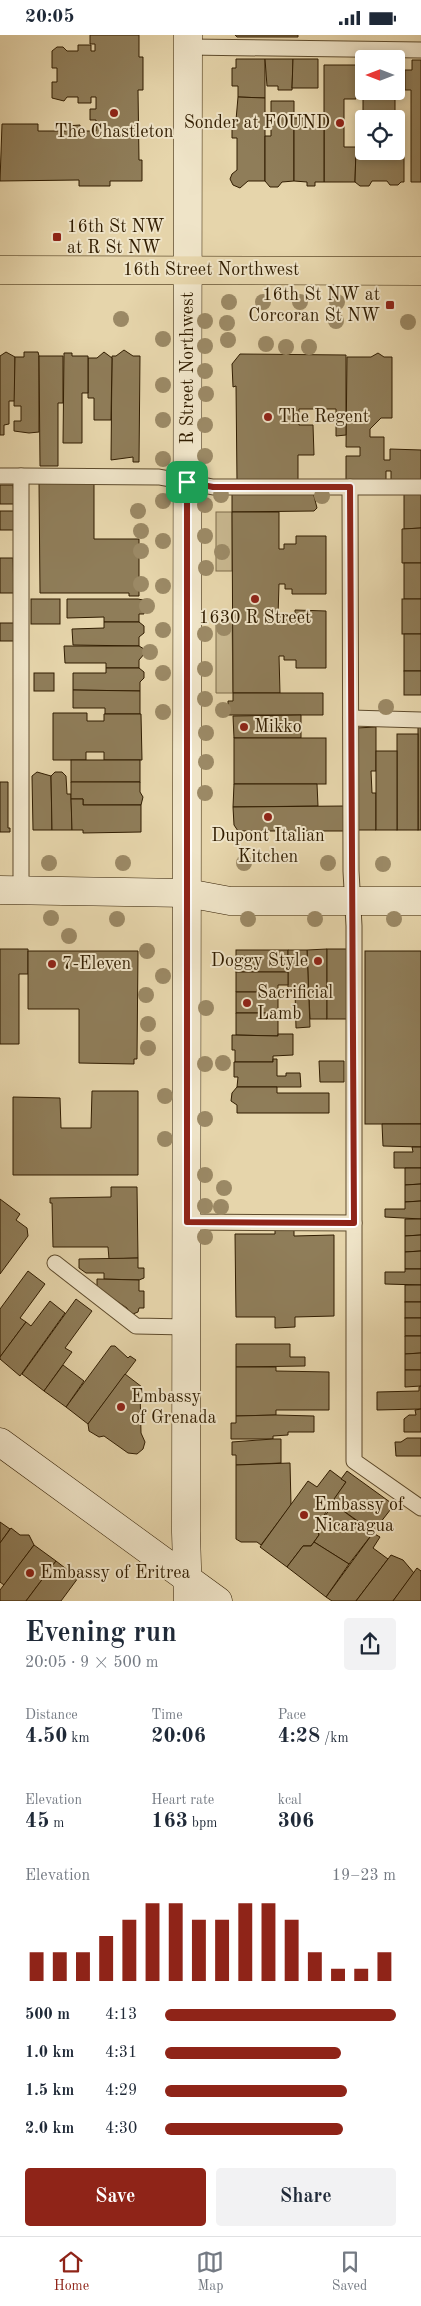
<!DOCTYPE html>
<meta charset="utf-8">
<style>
:root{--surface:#fff;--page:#f2f2f3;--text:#1f2937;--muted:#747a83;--line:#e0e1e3;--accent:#8f2418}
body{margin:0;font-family:"Old Standard TT",serif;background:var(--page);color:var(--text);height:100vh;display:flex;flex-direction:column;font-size:19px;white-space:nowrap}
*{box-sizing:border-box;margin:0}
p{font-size:16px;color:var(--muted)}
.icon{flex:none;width:28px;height:28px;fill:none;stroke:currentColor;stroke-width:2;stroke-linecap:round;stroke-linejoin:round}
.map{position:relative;height:1566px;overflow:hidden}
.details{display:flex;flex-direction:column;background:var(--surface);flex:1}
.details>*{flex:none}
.needle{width:32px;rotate:270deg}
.buttons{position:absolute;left:355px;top:15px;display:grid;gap:10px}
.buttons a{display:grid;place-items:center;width:50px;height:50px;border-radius:5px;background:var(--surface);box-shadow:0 2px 8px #0003;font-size:25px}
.pin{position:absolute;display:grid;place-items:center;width:42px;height:42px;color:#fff;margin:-21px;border-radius:10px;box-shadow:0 2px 8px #0006}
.round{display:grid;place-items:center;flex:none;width:52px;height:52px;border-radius:5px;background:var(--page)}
.headline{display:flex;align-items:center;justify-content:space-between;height:85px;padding:0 25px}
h1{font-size:28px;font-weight:800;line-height:38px}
.metrics{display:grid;grid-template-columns:repeat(3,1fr);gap:8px;height:85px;padding:5px 25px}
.metrics div{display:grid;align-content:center}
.metrics b{font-size:21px;font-weight:800}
.metrics small{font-size:14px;font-weight:400}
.metrics p{font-size:14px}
.chart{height:140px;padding:10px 25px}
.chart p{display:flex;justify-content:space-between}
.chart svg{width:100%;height:90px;margin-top:5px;stroke:var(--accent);stroke-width:6}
.button{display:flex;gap:10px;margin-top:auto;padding:10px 25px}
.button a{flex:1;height:58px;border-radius:5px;background:var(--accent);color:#fff;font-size:20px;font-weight:800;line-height:58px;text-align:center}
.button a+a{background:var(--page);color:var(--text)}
ul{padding:0 25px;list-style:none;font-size:16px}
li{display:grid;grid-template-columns:80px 60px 1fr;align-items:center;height:38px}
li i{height:12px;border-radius:6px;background:var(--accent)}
.status{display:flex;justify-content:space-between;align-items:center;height:35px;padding:0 25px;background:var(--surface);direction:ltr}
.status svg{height:14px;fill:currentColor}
.tabs{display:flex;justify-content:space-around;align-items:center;height:70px;border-top:1px solid var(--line);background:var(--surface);font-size:14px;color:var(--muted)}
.tabs a{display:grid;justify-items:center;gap:2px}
.tabs .current{color:var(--accent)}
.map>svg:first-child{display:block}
</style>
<div class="status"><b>20:05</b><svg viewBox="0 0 49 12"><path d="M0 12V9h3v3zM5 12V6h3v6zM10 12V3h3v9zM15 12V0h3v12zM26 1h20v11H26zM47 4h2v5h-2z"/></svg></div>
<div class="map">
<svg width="421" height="1566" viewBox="0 0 421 1566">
<rect width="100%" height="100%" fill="#e6d5ab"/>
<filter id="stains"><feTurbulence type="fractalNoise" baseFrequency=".004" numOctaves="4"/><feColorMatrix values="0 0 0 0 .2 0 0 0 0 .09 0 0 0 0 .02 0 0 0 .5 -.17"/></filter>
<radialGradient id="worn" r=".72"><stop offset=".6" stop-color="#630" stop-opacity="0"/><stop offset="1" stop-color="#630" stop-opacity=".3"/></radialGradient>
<g fill="#c7b68e" stroke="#7c6a48">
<rect x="216" y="477" width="16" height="59"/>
<path d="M216 585H232L233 658H216Z"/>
</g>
<g fill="#8f7d59" stroke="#311d01">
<path d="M90 0H139V22H143V55H138L139 125H142V146H110V151H79V145L0 146 2 89H38V96H66V91L80 90V96H96V85H90V74H96V62H91V68H78V62H67L64 66 52 63V47H57V33H52V16L57 12H63L67 16H78V10H91V16H95V9H90Z"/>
<path d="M235 0H298V2H237Z"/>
<path d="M236 24H265V63L238 62V51H232V33H236Z"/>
<path d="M265 24H293L292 55H278V51H267Z"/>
<path d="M293 24H318V53H292Z"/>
<path d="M412 25H421V147H411V55H405V35H412Z"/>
<path d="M324 30H356V64H344V112H356L355 147H324Z"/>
<path d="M363 32 364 56H395V84H364V116H396V110L404 111V147H401L398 150H390L387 146H372L369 151H360L355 147 356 114H363Z"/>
<path d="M238 62 265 63V146H248L240 153 233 150 230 144 232 139 237 135V103H232V85H236Z"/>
<path d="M271 66H294V146L282 147 278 152H270L265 146V101H271Z"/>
<path d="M294 83H304V93H324V147H315V151H307V147L294 146Z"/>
<path d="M124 315 133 321H140L139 427H133V422L111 425 112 321H116Z"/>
<path d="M6 317 15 322V366H9V389L4 390V400H0V321Z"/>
<path d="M24 317H38L39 321V397L29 398 14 396V386H21V371H14L15 322H24Z"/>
<path d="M104 317 112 323 111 385H94V363H88V323H97Z"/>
<path d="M64 318H72V321H88V358H82V408H63Z"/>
<path d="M378 318 384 322H392V383H381L370 394V402H384V425H390V414L421 415V446H391V436H386V445H346V421H360V412H346L347 322H371Z"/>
<path d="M240 319 346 320V400L336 401V374H299V390H313L314 420H298V446L237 447 236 351 233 352 232 329Z"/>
<path d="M39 321H63V368H58V431H40Z"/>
<path d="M39 447H94V504H139V561H129V558H40Z"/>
<path d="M0 450H13L15 469H0Z"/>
<path d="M232 457H313L317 473 314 476 232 477Z"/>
<path d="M404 457H421V493L404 494Z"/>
<rect x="0" y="476" width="15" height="19"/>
<path d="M232 477H279V514H284V509H296V501H326V559H292V554H285V549H279L278 581H295V575L326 576V633H296V625H284V621H279L280 658H233Z"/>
<path d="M421 493V528H402V494Z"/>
<path d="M0 523H13L14 558H0Z"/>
<rect x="404" y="528" width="17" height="36"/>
<rect x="31" y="564" width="29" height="25"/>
<path d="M67 564H138L143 565 144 579H139V587H104V582L67 583Z"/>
<rect x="402" y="564" width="19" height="35"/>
<path d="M104 587H139L144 591V598L139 602V611L73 610 72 594 104 593Z"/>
<rect x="0" y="588" width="14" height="18"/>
<rect x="404" y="599" width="17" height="37"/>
<path d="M64 611H139L144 614 145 618 139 625V633H106V628H65Z"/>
<path d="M106 633H139L144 637V643L140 647V656L73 655V638H106Z"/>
<rect x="404" y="636" width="17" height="24"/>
<rect x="34" y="638" width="20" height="18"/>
<path d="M73 655 140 656V679H105V673H73Z"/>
<path d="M233 658H323V680H228V666H233Z"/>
<path d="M53 678H87V686H104V679H141L142 725H104V717H86V725H53Z"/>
<path d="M301 680V703H234L233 681Z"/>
<rect x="418" y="691" width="3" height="104"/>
<path d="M376 692V736H371L372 758H376V795H357L356 693Z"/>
<rect x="397" y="699" width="21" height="96"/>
<rect x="234" y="703" width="92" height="46"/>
<rect x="376" y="716" width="21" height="79"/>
<rect x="71" y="725" width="69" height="22"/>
<path d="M37 737 51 741 52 795H33L32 741Z"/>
<path d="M55 737H62L66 741 67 759H71L72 795H52L51 741Z"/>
<path d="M0 747H8V793H10V797H0Z"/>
<path d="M71 747H140V757L143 762 141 770H83V764H71Z"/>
<path d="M234 749H317L318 771 233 772Z"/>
<path d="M71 764H83V770H141V797L83 798V795H72Z"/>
<path d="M344 771V796H238L234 790 233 772Z"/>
<path d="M0 914H28V939H19V1009H0Z"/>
<path d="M327 914V984H310L307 915Z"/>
<rect x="327" y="914" width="21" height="70"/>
<rect x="236" y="915" width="52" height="22"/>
<path d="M288 915H307L310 992 296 993 295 956H288Z"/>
<path d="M28 916H138L137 1024H134V1029L79 1028V974H28Z"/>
<rect x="365" y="916" width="56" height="173"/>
<path d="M236 937H288V950H278V957H236Z"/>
<rect x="236" y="957" width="42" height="21"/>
<path d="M236 978H278V1001L236 1000Z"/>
<path d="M278 999H293V1020L273 1021V1027H235V1015H232V1000L278 1001Z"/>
<path d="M273 1024H277V1041H286V1038H300L301 1052H237L238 1042H234V1027H273Z"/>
<path d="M319 1026H344V1047H320Z"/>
<path d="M237 1052H277V1058H329V1078H237V1070L231 1066 232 1058Z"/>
<path d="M92 1056H138V1140H13V1062L60 1063 61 1093H91Z"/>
<path d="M382 1089H421V1112L383 1111Z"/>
<path d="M412 1112H421V1133H394V1117H413Z"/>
<path d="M405 1133H421V1149L405 1150Z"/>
<path d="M421 1149V1166L405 1167V1150Z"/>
<path d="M111 1152H137L138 1223 109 1224 108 1212H53L52 1168H50V1163L111 1162Z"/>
<path d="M0 1164 20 1179 16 1185 27 1193 28 1201 0 1239Z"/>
<path d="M421 1166V1184L385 1182V1174H405V1167Z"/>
<path d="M405 1184H421V1200L405 1201Z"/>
<path d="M275 1190H294V1201L334 1200V1281L295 1282V1292L275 1293V1282H236L235 1199H275Z"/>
<path d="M421 1200V1216L405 1217V1201Z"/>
<path d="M421 1216V1234H405V1217Z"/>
<path d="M138 1223V1233H144V1243L139 1245 104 1244V1238H86L79 1233V1224Z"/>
<path d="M405 1234H421V1250L385 1249V1237H405Z"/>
<path d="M28 1236 45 1249 20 1283 26 1287 0 1322V1274Z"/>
<path d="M97 1244 139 1245V1256H144V1273H139L138 1277 133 1279 129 1277 127 1273 97 1253Z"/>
<rect x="405" y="1250" width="16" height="17"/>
<path d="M76 1264 92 1276 65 1313 72 1317 44 1356 22 1339Z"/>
<path d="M50 1266 65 1278 20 1341 0 1324V1322L26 1287 31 1291Z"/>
<rect x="405" y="1267" width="16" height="16"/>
<rect x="405" y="1283" width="16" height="18"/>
<path d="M405 1301H421V1318L405 1319Z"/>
<path d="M236 1309H290V1322H305V1331L236 1332Z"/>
<path d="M111 1311H115L128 1323 130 1321 136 1325 88 1389 66 1372Z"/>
<path d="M421 1318V1335H405V1319Z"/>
<path d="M63 1330 84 1346 66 1372 44 1356Z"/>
<path d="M236 1332H276V1336L329 1337V1375H276V1380L236 1381Z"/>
<path d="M405 1335H421V1351L405 1352Z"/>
<path d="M125 1339 142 1352 140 1355 141 1398 145 1407 143 1414 137 1419 128 1418 104 1401 99 1402 89 1396 88 1389Z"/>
<path d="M421 1351V1374L377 1375V1357L419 1356V1352Z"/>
<path d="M421 1374V1397H404V1384L409 1380H416L415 1375Z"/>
<path d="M276 1380 314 1381V1397H288V1400L273 1401V1404H231V1388H236V1381Z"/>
<path d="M407 1403H421V1421H396L395 1407H401Z"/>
<path d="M273 1404H281V1428L236 1430V1420H232V1407Z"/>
<path d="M290 1428 291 1470 261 1510 257 1507H241L236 1504V1430Z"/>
<path d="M330 1435 346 1447 317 1491 319 1500 311 1511H303L287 1532 260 1512 308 1446 317 1452Z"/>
<path d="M347 1436 394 1470 373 1497 334 1469 336 1465 334 1464 346 1447 341 1444Z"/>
<path d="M334 1469 373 1498 349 1529 314 1507 319 1500 317 1491Z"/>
<path d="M0 1487 10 1494 0 1508Z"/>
<path d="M11 1493 20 1500H29L34 1510 4 1550 0 1547V1508Z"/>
<path d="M373 1498 380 1502 373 1513 388 1524 356 1566H332L326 1562Z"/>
<path d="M314 1507 349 1529 326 1562 287 1532 303 1511H311Z"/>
<path d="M34 1510 56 1526 26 1566H0V1555Z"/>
<path d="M391 1520 403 1525 414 1538 393 1566H356Z"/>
<path d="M56 1526 78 1543 61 1566H26Z"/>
<path d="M417 1533 421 1536V1566H393Z"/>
</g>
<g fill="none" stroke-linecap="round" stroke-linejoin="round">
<defs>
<g id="service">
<path d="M188 12 421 15"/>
<path d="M0 441H21V855"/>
<path d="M21 441 159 442 213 452H421"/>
<path d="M350 452 351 836 354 891V1426L421 1473"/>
<path d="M351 683 421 685"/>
<path d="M187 1187 354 1188"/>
<path d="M55 1228 136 1291 187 1292"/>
</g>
<g id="secondary">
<path d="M0 855 187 858 230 866H421"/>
<path d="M0 1407 218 1566"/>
<path d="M188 1566 186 1497 188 0"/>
</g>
<path id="primary" d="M0 235 421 236"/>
</defs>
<use href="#service" stroke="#5e4b2c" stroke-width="17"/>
<use href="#secondary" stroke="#311d01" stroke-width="29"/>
<use href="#primary" stroke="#311d01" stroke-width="29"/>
<use href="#service" stroke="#efe4c8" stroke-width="15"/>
<use href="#secondary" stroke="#efe4c8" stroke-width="28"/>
<use href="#primary" stroke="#e6d5ab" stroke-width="28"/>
</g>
<g fill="#9b8965">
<circle cx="229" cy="267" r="8"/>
<circle cx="263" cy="267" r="8"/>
<circle cx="300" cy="267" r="8"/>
<circle cx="337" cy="267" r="8"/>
<circle cx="121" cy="284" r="8"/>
<circle cx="205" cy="286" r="8"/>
<circle cx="336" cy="286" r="8"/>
<circle cx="408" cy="287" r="8"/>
<circle cx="227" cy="288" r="8"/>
<circle cx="163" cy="304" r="8"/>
<circle cx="228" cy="305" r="8"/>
<circle cx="266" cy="309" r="8"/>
<circle cx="205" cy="311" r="8"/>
<circle cx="286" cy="312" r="8"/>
<circle cx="309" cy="312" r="8"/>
<circle cx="205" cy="336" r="8"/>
<circle cx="163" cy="350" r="8"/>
<circle cx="206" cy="359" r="8"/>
<circle cx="163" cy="385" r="8"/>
<circle cx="205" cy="390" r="8"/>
<circle cx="205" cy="421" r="8"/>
<circle cx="163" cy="424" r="8"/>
<circle cx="221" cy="460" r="8"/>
<circle cx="322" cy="461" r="8"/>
<circle cx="163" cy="466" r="8"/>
<circle cx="205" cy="470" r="8"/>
<circle cx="138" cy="476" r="8"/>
<circle cx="141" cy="496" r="8"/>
<circle cx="205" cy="501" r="8"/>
<circle cx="163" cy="506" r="8"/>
<circle cx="141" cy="516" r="8"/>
<circle cx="222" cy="517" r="8"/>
<circle cx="206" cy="533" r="8"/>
<circle cx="141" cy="549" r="8"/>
<circle cx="163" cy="551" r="8"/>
<circle cx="147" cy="571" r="8"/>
<circle cx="224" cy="593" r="8"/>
<circle cx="163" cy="595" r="8"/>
<circle cx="205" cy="599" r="8"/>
<circle cx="150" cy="617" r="8"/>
<circle cx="205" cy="634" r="8"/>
<circle cx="163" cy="638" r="8"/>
<circle cx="205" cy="664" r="8"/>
<circle cx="386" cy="672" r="8"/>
<circle cx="223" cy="675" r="8"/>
<circle cx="163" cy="677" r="8"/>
<circle cx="206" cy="698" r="8"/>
<circle cx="206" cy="727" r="8"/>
<circle cx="205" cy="758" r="8"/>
<circle cx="49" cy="828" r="8"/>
<circle cx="123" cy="828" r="8"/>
<circle cx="244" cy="828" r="8"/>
<circle cx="328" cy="828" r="8"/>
<circle cx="383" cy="829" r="8"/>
<circle cx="51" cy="883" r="8"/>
<circle cx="117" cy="884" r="8"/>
<circle cx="248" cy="884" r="8"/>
<circle cx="315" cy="884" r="8"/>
<circle cx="394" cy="884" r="8"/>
<circle cx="69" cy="901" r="8"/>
<circle cx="147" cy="916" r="8"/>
<circle cx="163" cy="941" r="8"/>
<circle cx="146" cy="960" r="8"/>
<circle cx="206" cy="973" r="8"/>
<circle cx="148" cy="989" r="8"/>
<circle cx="148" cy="1013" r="8"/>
<circle cx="223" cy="1028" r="8"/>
<circle cx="205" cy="1029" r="8"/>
<circle cx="165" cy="1061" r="8"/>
<circle cx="205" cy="1084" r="8"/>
<circle cx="165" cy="1104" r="8"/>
<circle cx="205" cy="1140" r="8"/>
<circle cx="224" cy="1153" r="8"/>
<circle cx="205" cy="1171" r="8"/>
<circle cx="221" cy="1172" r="8"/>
<circle cx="205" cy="1202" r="8"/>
</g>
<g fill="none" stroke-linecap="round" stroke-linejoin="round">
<defs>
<path id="route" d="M187 447 213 452H350L354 1188 187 1187Z"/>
</defs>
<use href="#route" stroke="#fff" stroke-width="10"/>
<use href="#route" stroke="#8f2418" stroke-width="6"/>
</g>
<g fill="#8f2418" stroke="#efe4c8" stroke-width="2">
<circle cx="114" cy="78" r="5"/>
<circle cx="340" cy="88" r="5"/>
<rect x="52" y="197" width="10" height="10" rx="2.5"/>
<rect x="385" y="265" width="10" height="10" rx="2.5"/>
<circle cx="268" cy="382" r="5"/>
<circle cx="255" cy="564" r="5"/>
<circle cx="244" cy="692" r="5"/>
<circle cx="268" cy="782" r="5"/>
<circle cx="318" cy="926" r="5"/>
<circle cx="52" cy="929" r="5"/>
<circle cx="247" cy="968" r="5"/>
<circle cx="121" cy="1372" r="5"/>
<circle cx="304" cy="1480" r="5"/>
<circle cx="30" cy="1538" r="5"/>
</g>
<g text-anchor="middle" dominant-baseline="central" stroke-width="4" stroke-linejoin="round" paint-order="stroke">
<g font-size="18" fill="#311d01" stroke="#efe4c8" text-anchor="start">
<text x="330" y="88" text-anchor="end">Sonder at FOUND</text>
<text x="114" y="97" text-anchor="middle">The Chastleton</text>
<text x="67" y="192">16th St NW<tspan x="67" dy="21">at R St NW</tspan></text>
<text x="380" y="260" text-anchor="end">16th St NW at<tspan x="380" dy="21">Corcoran St NW</tspan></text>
<text x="278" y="382">The Regent</text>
<text x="255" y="583" text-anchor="middle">1630 R Street</text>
<text x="254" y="692">Mikko</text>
<text x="268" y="801" text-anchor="middle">Dupont Italian<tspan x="268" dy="21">Kitchen</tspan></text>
<text x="308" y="926" text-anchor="end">Doggy Style</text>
<text x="62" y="929">7-Eleven</text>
<text x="257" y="958">Sacrificial<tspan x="257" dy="21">Lamb</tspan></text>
<text x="131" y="1362">Embassy<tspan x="131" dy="21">of Grenada</tspan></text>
<text x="314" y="1470">Embassy of<tspan x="314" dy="21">Nicaragua</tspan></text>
<text x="40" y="1538">Embassy of Eritrea</text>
</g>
<g font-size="18" fill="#311d01" stroke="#efe4c8">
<text x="211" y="235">16th Street Northwest</text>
<text transform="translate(188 333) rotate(-90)">R Street Northwest</text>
</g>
</g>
<rect width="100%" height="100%" filter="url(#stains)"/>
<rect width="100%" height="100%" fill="url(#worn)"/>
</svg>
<div class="buttons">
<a><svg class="needle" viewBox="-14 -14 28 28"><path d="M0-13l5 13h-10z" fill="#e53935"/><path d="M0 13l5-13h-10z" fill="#747a83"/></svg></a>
<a><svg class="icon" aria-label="locate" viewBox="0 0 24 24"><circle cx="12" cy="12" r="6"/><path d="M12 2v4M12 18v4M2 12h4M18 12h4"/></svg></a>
</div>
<div class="pin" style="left:187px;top:447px;background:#1e9e55"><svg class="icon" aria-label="arrive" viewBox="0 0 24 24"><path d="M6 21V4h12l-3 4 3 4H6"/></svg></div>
</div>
<section class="details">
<div class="headline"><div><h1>Evening run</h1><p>20:05 · 9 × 500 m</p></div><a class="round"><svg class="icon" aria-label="share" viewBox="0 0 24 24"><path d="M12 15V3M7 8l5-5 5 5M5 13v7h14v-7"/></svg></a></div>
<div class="metrics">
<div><p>Distance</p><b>4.50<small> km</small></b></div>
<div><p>Time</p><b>20:06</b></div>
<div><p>Pace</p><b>4:28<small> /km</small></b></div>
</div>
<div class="metrics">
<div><p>Elevation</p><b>45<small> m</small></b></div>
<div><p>Heart rate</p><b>163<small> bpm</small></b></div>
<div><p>kcal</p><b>306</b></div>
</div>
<div class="chart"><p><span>Elevation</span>19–23 m</p>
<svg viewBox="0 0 160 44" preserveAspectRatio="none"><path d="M5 44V30M15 44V30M25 44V30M35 44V22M45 44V14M55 44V6M65 44V6M75 44V14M85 44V14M95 44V6M105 44V6M115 44V14M125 44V30M135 44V38M145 44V38M155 44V30"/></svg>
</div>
<ul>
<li><b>500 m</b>4:13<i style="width:100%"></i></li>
<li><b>1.0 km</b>4:31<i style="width:76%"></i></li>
<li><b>1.5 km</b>4:29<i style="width:79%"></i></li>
<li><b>2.0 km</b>4:30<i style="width:77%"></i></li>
</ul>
<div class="button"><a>Save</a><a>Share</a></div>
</section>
<nav class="tabs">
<a class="current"><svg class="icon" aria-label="home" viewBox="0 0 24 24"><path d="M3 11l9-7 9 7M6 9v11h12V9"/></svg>Home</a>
<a><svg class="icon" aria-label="map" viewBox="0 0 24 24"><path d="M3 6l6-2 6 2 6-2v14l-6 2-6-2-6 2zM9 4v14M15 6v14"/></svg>Map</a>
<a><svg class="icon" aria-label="saved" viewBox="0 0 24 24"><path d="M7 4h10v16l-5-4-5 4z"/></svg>Saved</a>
</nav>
